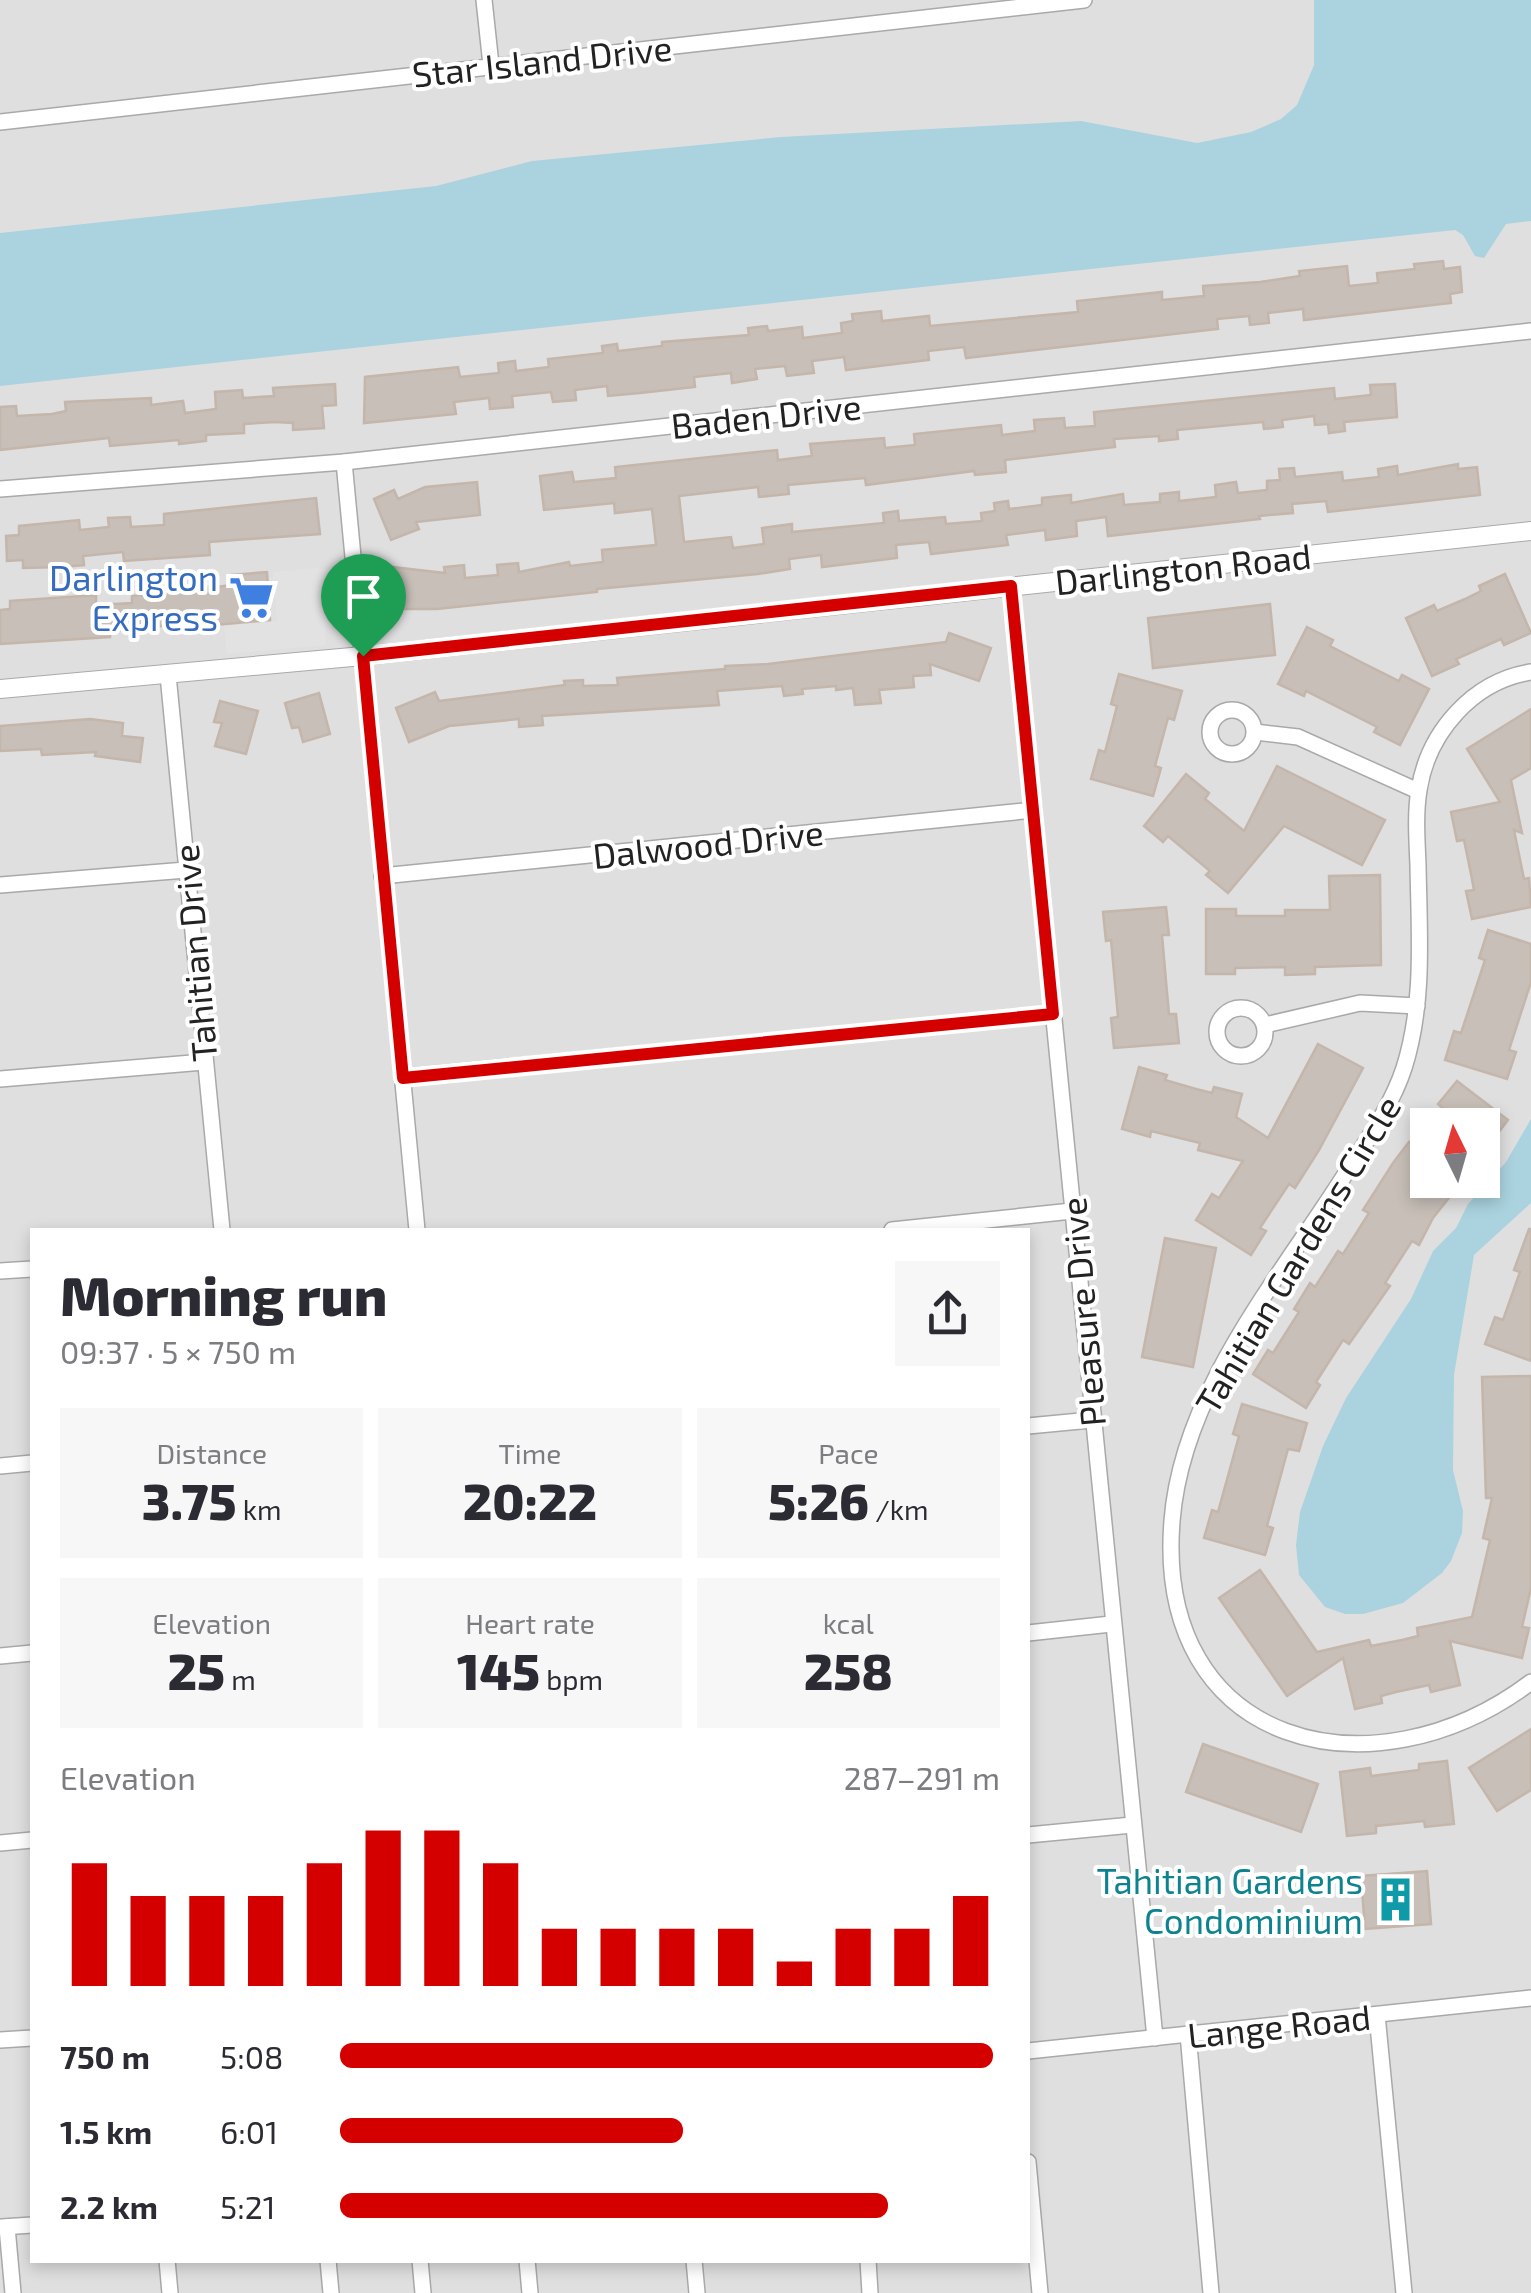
<!DOCTYPE html>
<meta charset="utf-8">
<style>
:root{--surface:#fff;--page:#f7f7f7;--text:#2b2b33;--muted:#7c7c81;--accent:#d40000}
body{margin:0;font-family:"Exo 2",sans-serif;background:var(--page);color:var(--text);height:100vh;display:flex;flex-direction:column;font-size:38px;white-space:nowrap}
*{box-sizing:border-box;margin:0}
p{font-size:32px;color:var(--muted)}
.icon{flex:none;width:55px;height:55px;fill:none;stroke:currentColor;stroke-width:2;stroke-linecap:round;stroke-linejoin:round}
.map{position:relative;flex:1;overflow:hidden}
.panel{position:absolute;left:30px;top:1228px;width:1000px;height:1035px;display:flex;flex-direction:column;background:var(--surface);border-radius:0px;box-shadow:0 5px 15px #0003}
.panel>*{flex:none}
.needle{width:65px;rotate:355deg}
.controls{position:absolute;left:1410px;top:1108px;display:grid;gap:20px}
.controls a{display:grid;place-items:center;width:90px;height:90px;border-radius:0px;background:var(--surface);box-shadow:0 5px 15px #0003;font-size:50px}
.pin{position:absolute;display:grid;place-items:center;width:85px;height:85px;color:#fff;margin:-102px -42px;border-radius:50% 50% 50% 0;rotate:-45deg;box-shadow:0 0 10px #0007}
.pin .icon{rotate:45deg}
.round{display:grid;place-items:center;flex:none;width:105px;height:105px;border-radius:0px;background:var(--page)}
.overview{display:flex;align-items:center;justify-content:space-between;height:170px;padding:0 30px}
h1{font-size:55px;font-weight:800;line-height:75px}
.metrics{display:grid;grid-template-columns:repeat(3,1fr);gap:15px;height:170px;padding:10px 30px}
.metrics div{display:grid;align-content:center;border-radius:0px;background:var(--page);text-align:center}
.metrics b{font-size:50px;font-weight:800}
.metrics small{font-size:28px;font-weight:400}
.metrics p{font-size:28px}
.chart{height:280px;padding:20px 30px}
.chart p{display:flex;justify-content:space-between}
.chart svg{width:100%;height:180px;margin-top:10px;stroke:var(--accent);stroke-width:6}
ul{padding:0 30px;list-style:none;font-size:32px}
li{display:grid;grid-template-columns:160px 120px 1fr;align-items:center;height:75px}
li i{height:25px;border-radius:12px;background:var(--accent)}
.map>svg:first-child{display:block}
</style>
<div class="map">
<svg width="1531" height="2293" viewBox="0 0 1531 2293">
<rect width="100%" height="100%" fill="#f2efe9"/>
<path fill="#e0dfdf" fill-rule="evenodd" d="M0 0H1531V2293H0ZM1428 1125H1482V1180H1428ZM32 1230H1028V2260H32Z"/>
<path fill="#e2e2e2" d="M316 568 340 572 345 624 325 625 326 645 227 654 224 626 277 621 273 572Z"/>
<g fill="#aad3df">
<path d="M1314 0H1531V221L1506 224 1484 258 1475 256 1463 235 1455 230 0 386V233L436 186 532 161 781 137 1081 121 1197 143 1251 132 1281 119 1297 105 1314 65Z"/>
<path d="M1531 1119V1203L1474 1255 1454 1375 1453 1470 1463 1511 1462 1533 1451 1561 1442 1573 1403 1603 1363 1614H1345L1325 1607 1299 1575 1296 1545 1300 1512 1323 1446 1346 1398 1411 1299 1433 1251 1456 1228 1468 1204 1506 1162Z"/>
</g>
<g fill="#c7bfb8" stroke="#c4b6ab" stroke-width="2.5">
<path d="M1443 261 1444 269 1460 267 1462 292 1450 294 1451 303 1304 320 1303 309 1268 313 1269 323 1250 325 1249 316 1217 319 1218 329 966 358 964 347 928 351 929 360 846 370 844 357 812 361 814 373 787 376 785 366 755 369 757 379 732 383 731 373 694 377 695 387 640 393 608 396 607 386 575 390 576 400 553 402 551 392 512 396 513 407 490 409 489 398 454 402 456 414 364 423 365 377 458 367 460 377 499 373 498 363 515 361 516 371 549 367 548 359 603 353 602 346 617 344 618 351 662 346V342L749 335 748 328 767 326 768 331 802 327 803 338 842 333 841 323 853 321 852 314 881 311 882 321 929 316 930 326 1078 312 1077 301 1162 292V300L1204 296 1203 286 1260 282 1300 276 1299 271 1347 266 1349 286 1378 283 1377 273 1415 269 1414 264Z"/>
<path d="M335 384 336 405 322 406 324 428 293 430V423L275 422 244 424V433L206 435V441L179 444V440L110 446 109 438 0 450V407L16 406 17 416 52 414 66 411 65 402 151 398V405L183 401 185 413 216 409 215 392 242 390 243 398 274 396 273 388Z"/>
<path d="M1395 384 1397 417 1344 422 1345 431 1329 433 1328 424 1315 425 1314 416 1282 420 1283 427 1264 429 1263 422 1177 430 1178 439 1159 441V436L1114 439 1115 447 1005 460 1006 472 975 475 974 471 866 485 865 478 788 485 789 494 759 497 758 487 679 496 684 542 731 537 733 548 764 544 762 528 792 524V532L884 523 883 513 898 511 899 521 945 517 946 524 982 521 981 513 995 511 994 503 1008 501 1009 509 1042 505V498L1071 495V503L1123 494 1124 505 1160 502V494L1179 492V501L1216 497 1215 485 1236 482 1238 493 1267 490V481L1280 480 1279 469 1294 468 1295 477 1342 472 1343 481 1379 477 1378 469 1397 466 1398 475 1458 464V469L1477 467 1480 495 1328 512 1326 501 1292 504 1293 513 1259 516 1260 519 1108 536 1106 517 1076 521 1077 536 1046 540 1045 530 1006 535 1008 545 931 554 929 542 896 545 897 558 864 562 822 567 821 555 789 559 790 569 758 574 597 589V592L437 609H387L392 567 445 573 444 567 464 565 465 578 498 575 497 565 518 563 519 572 569 562 570 566 603 562 602 550 656 545 652 509 615 513 614 503 544 510 540 476 572 472 574 482 616 478 615 467 777 450 778 460 812 456 810 444 884 438 885 448 915 445 914 434 1001 425 1002 435 1035 431 1034 420 1064 418 1065 428 1095 426 1094 412 1334 388 1335 399 1371 395 1370 385Z"/>
<path d="M477 482 480 515 416 522 419 529 391 540 374 499 394 490 398 499 425 487Z"/>
<path d="M316 498 320 534 209 542 210 555 124 561 123 552 83 556 84 565 62 567 23 568V560L7 561 6 536 19 535V526L79 520 80 530 109 527 108 518 130 517 131 527 164 525V514Z"/>
<path d="M267 572 270 620 214 625 215 630 194 633 193 623 110 631V637L0 644V610L10 609V601L96 595V605L132 603V596L233 585 232 575Z"/>
<path d="M1505 574 1531 633 1504 645 1501 639 1456 659 1459 664 1432 676 1406 618 1434 605 1437 611 1465 599 1481 591 1479 586Z"/>
<path d="M1270 604 1275 655 1153 668 1148 618Z"/>
<path d="M1307 627 1333 640 1330 646 1359 661 1399 681 1402 675 1429 689 1400 745 1374 732 1377 727 1306 691 1304 696 1278 684Z"/>
<path d="M949 633 991 648 979 681 930 664 931 675 913 676 914 687 879 690 881 703 855 705 853 688 836 690V686L802 689 803 694 784 696 782 686 717 691 719 705 542 716 543 725 519 727V719L449 726 409 742 396 708 435 692 439 701 565 685 564 681 583 680V686L618 685 617 678 725 669V666L768 664 946 642Z"/>
<path d="M1119 674 1182 691 1174 720 1168 718 1155 766 1161 768 1153 796 1091 779 1099 750 1105 752 1117 706 1111 704Z"/>
<path d="M319 693 330 734 303 742 299 727 292 728 285 703Z"/>
<path d="M220 701 258 711 246 754 215 746 222 723 214 722Z"/>
<path d="M1531 709V768L1511 780 1522 833 1514 830 1524 879 1529 878 1531 907 1472 919 1466 891 1474 890 1471 874 1464 840 1457 841 1451 812 1500 802 1467 749Z"/>
<path d="M90 719 123 723 122 736 143 738 140 762 95 756 96 752 42 755 41 749 0 751V726Z"/>
<path d="M1277 766 1385 820 1362 865 1284 826 1228 893 1206 875 1210 871 1168 836 1163 842 1144 826 1186 774 1209 793 1205 799 1244 831Z"/>
<path d="M1380 875 1381 965 1315 967V974L1285 975V967L1235 968V974H1206V909H1236V916H1285V910H1330L1329 876Z"/>
<path d="M1166 907 1169 935H1162L1166 981 1169 1014H1176L1179 1043 1114 1048 1111 1018 1118 1017 1111 940 1106 941 1103 912Z"/>
<path d="M1488 930 1531 944V982L1509 1050 1516 1052 1507 1079 1445 1060 1454 1031 1461 1033 1466 1018 1485 960 1479 958Z"/>
<path d="M1318 1044 1363 1068 1319 1150 1295 1188 1289 1184 1260 1228 1266 1231 1251 1255 1196 1220 1212 1194 1219 1198 1243 1161 1198 1150 1200 1143 1151 1131 1150 1137 1122 1129 1139 1067 1167 1075 1165 1080 1196 1089 1212 1093 1214 1087 1242 1094 1236 1117 1268 1138Z"/>
<path d="M1457 1081 1508 1120 1482 1154V1125H1431L1444 1109 1438 1104Z"/>
<path d="M1428 1130V1180H1463L1433 1218 1419 1245 1412 1241 1385 1283 1390 1286 1349 1344 1343 1340 1316 1382 1320 1385 1306 1408 1253 1374 1268 1350 1273 1353 1299 1312 1294 1309 1310 1283 1315 1287 1338 1251 1343 1254 1369 1213 1363 1210 1393 1163 1409 1142 1415 1146Z"/>
<path d="M1529 1229H1531V1361L1485 1344 1495 1317 1503 1320 1520 1272 1514 1270Z"/>
<path d="M1165 1238 1216 1248 1193 1367 1142 1357Z"/>
<path d="M1531 1376V1588L1522 1627 1529 1628 1522 1658 1450 1641 1460 1685 1431 1692 1429 1685 1396 1692 1381 1696 1382 1703 1355 1709 1343 1658 1287 1696 1219 1598 1260 1570 1317 1652 1369 1640 1371 1646 1402 1640 1418 1636 1417 1628 1472 1617 1490 1540 1483 1538 1492 1498H1486L1482 1377Z"/>
<path d="M1242 1404 1307 1423 1299 1451 1288 1449 1267 1526 1273 1528 1265 1555 1204 1538 1212 1510 1218 1512 1239 1436 1233 1434Z"/>
<path d="M1531 1729V1790L1497 1811 1469 1768Z"/>
<path d="M1203 1744 1318 1784 1301 1832 1186 1792Z"/>
<path d="M1447 1761 1454 1824 1425 1827 1424 1821 1376 1826V1833L1347 1836 1340 1772 1370 1768 1371 1776 1419 1770V1764Z"/>
<path d="M1427 1871 1431 1924 1365 1929 1361 1876Z"/>
</g>
<g fill="none" stroke-linecap="round" stroke-linejoin="round">
<defs>
<g id="minor">
<path d="M484 0 491 65"/>
<path d="M0 122 1084 0"/>
<path d="M344 462 417 1230"/>
<path d="M0 489 344 462 1531 331"/>
<path d="M1011 586 1155 2038"/>
<path d="M1531 672C1473 681 1428 732 1419 790 1415 814 1417 840 1418 865 1419 932 1425 1002 1404 1068 1392 1105 1367 1140 1346 1173 1279 1279 1182 1391 1172 1521 1154 1748 1373 1801 1531 1682"/>
<path d="M168 675 222 1230"/>
<circle cx="1232" cy="732" r="22"/>
<path d="M1255 732 1298 737 1418 791"/>
<path d="M382 876 1034 810"/>
<path d="M0 885 186 870"/>
<circle cx="1241" cy="1032" r="24"/>
<path d="M1265 1025 1360 1003 1417 1006"/>
<path d="M403 1077 1053 1014"/>
<path d="M0 1079 204 1062"/>
<path d="M892 1230 1072 1211"/>
<path d="M0 1271 32 1269"/>
<path d="M1028 1426 1091 1420"/>
<path d="M0 1466 32 1463"/>
<path d="M1028 1633 1111 1624"/>
<path d="M0 1656 32 1653"/>
<path d="M1028 1835 1132 1825"/>
<path d="M0 1843 32 1840"/>
<path d="M1377 2015 1404 2293"/>
<path d="M1188 2034 1211 2293"/>
<path d="M0 2040 32 2038"/>
<path d="M1028 2051 1531 1998"/>
<path d="M1028 2162 1040 2293"/>
<path d="M2 2227 32 2225"/>
<path d="M7 2227 13 2293"/>
<path d="M167 2260 170 2293"/>
<path d="M328 2260 331 2293"/>
<path d="M420 2260 423 2293"/>
<path d="M527 2260 530 2293"/>
<path d="M694 2260 697 2293"/>
<path d="M868 2260 870 2293"/>
</g>
<path id="tertiary" d="M0 689 363 656 1531 531"/>
</defs>
<use href="#minor" stroke="#a9a9a9" stroke-width="18"/>
<use href="#tertiary" stroke="#a9a9a9" stroke-width="20"/>
<use href="#minor" stroke="#fff" stroke-width="15"/>
<use href="#tertiary" stroke="#fff" stroke-width="18"/>
</g>
<g fill="none" stroke-linecap="round" stroke-linejoin="round">
<defs>
<path id="route" d="M1011 586 1053 1014 403 1078 363 656Z"/>
</defs>
<use href="#route" stroke="#fff" stroke-width="20"/>
<use href="#route" stroke="#d40000" stroke-width="12"/>
</g>
<defs>
<symbol id="supermarket-bare" viewBox="-9 -9 18 18"><path d="M-6-5.5h2.5l.6 2H6L4.5 2H-2.5L-4.4-4H-6ZM-1.5 3.2a1.3 1.3 0 1 0 .1 0ZM3 3.2a1.3 1.3 0 1 0 .1 0Z" fill="#3f7fe0" stroke="#fff" stroke-width="2.5" paint-order="stroke"/></symbol>
<symbol id="building-bare" viewBox="-9 -9 18 18"><path d="M-4-6H4V6H1V3H-1V6H-4ZM-2.5-4.3h1.7v1.8h-1.7ZM.8-4.3h1.7v1.8H.8ZM-2.5-1h1.7V.8h-1.7ZM.8-1h1.7V.8H.8Z" fill="#0f9aa8" stroke="#fff" stroke-width="2.5" paint-order="stroke"/></symbol>
</defs>
<g fill-rule="evenodd">
<use href="#supermarket-bare" x="220" y="566" width="63" height="63"/>
<use href="#building-bare" x="1364" y="1868" width="63" height="63"/>
</g>
<g text-anchor="middle" dominant-baseline="central" stroke-width="8" stroke-linejoin="round" paint-order="stroke">
<g font-size="35" fill="#222" stroke="#fff">
<text transform="translate(542 60) rotate(-6)">Star Island Drive</text>
<text transform="translate(766 415) rotate(-6)">Baden Drive</text>
<text transform="translate(1183 568) rotate(-6)">Darlington Road</text>
<text transform="translate(708 843) rotate(-6)">Dalwood Drive</text>
<text transform="translate(194 953) rotate(-95)">Tahitian Drive</text>
<text transform="translate(1297 1254) rotate(-59)">Tahitian Gardens Circle</text>
<text transform="translate(1082 1312) rotate(-95)">Pleasure Drive</text>
<text transform="translate(1279 2025) rotate(-6)">Lange Road</text>
</g>
<g font-size="35" fill="#366cbe" stroke="#fff" text-anchor="end">
<text x="218" y="577">Darlington<tspan x="218" dy="40">Express</tspan></text>
</g>
<g font-size="35" fill="#0d838f" stroke="#fff" text-anchor="end">
<text x="1363" y="1880">Tahitian Gardens<tspan x="1363" dy="40">Condominium</tspan></text>
</g>
</g>
</svg>
<div class="controls">
<a><svg class="needle" viewBox="-14 -14 28 28"><path d="M0-13l5 13h-10z" fill="#e53935"/><path d="M0 13l5-13h-10z" fill="#7c7c81"/></svg></a>
</div>
<div class="pin" style="left:363px;top:656px;background:#1e9e55"><svg class="icon" aria-label="arrive" viewBox="0 0 24 24"><path d="M6 21V4h12l-3 4 3 4H6"/></svg></div>
<section class="panel">
<div class="overview"><div><h1>Morning run</h1><p>09:37 · 5 × 750 m</p></div><a class="round"><svg class="icon" aria-label="share" viewBox="0 0 24 24"><path d="M12 15V3M7 8l5-5 5 5M5 13v7h14v-7"/></svg></a></div>
<div class="metrics">
<div><p>Distance</p><b>3.75<small> km</small></b></div>
<div><p>Time</p><b>20:22</b></div>
<div><p>Pace</p><b>5:26<small> /km</small></b></div>
</div>
<div class="metrics">
<div><p>Elevation</p><b>25<small> m</small></b></div>
<div><p>Heart rate</p><b>145<small> bpm</small></b></div>
<div><p>kcal</p><b>258</b></div>
</div>
<div class="chart"><p><span>Elevation</span>287–291 m</p>
<svg viewBox="0 0 160 44" preserveAspectRatio="none"><path d="M5 44V14M15 44V22M25 44V22M35 44V22M45 44V14M55 44V6M65 44V6M75 44V14M85 44V30M95 44V30M105 44V30M115 44V30M125 44V38M135 44V30M145 44V30M155 44V22"/></svg>
</div>
<ul>
<li><b>750 m</b>5:08<i style="width:99%"></i></li>
<li><b>1.5 km</b>6:01<i style="width:52%"></i></li>
<li><b>2.2 km</b>5:21<i style="width:83%"></i></li>
</ul>
</section>
</div>
